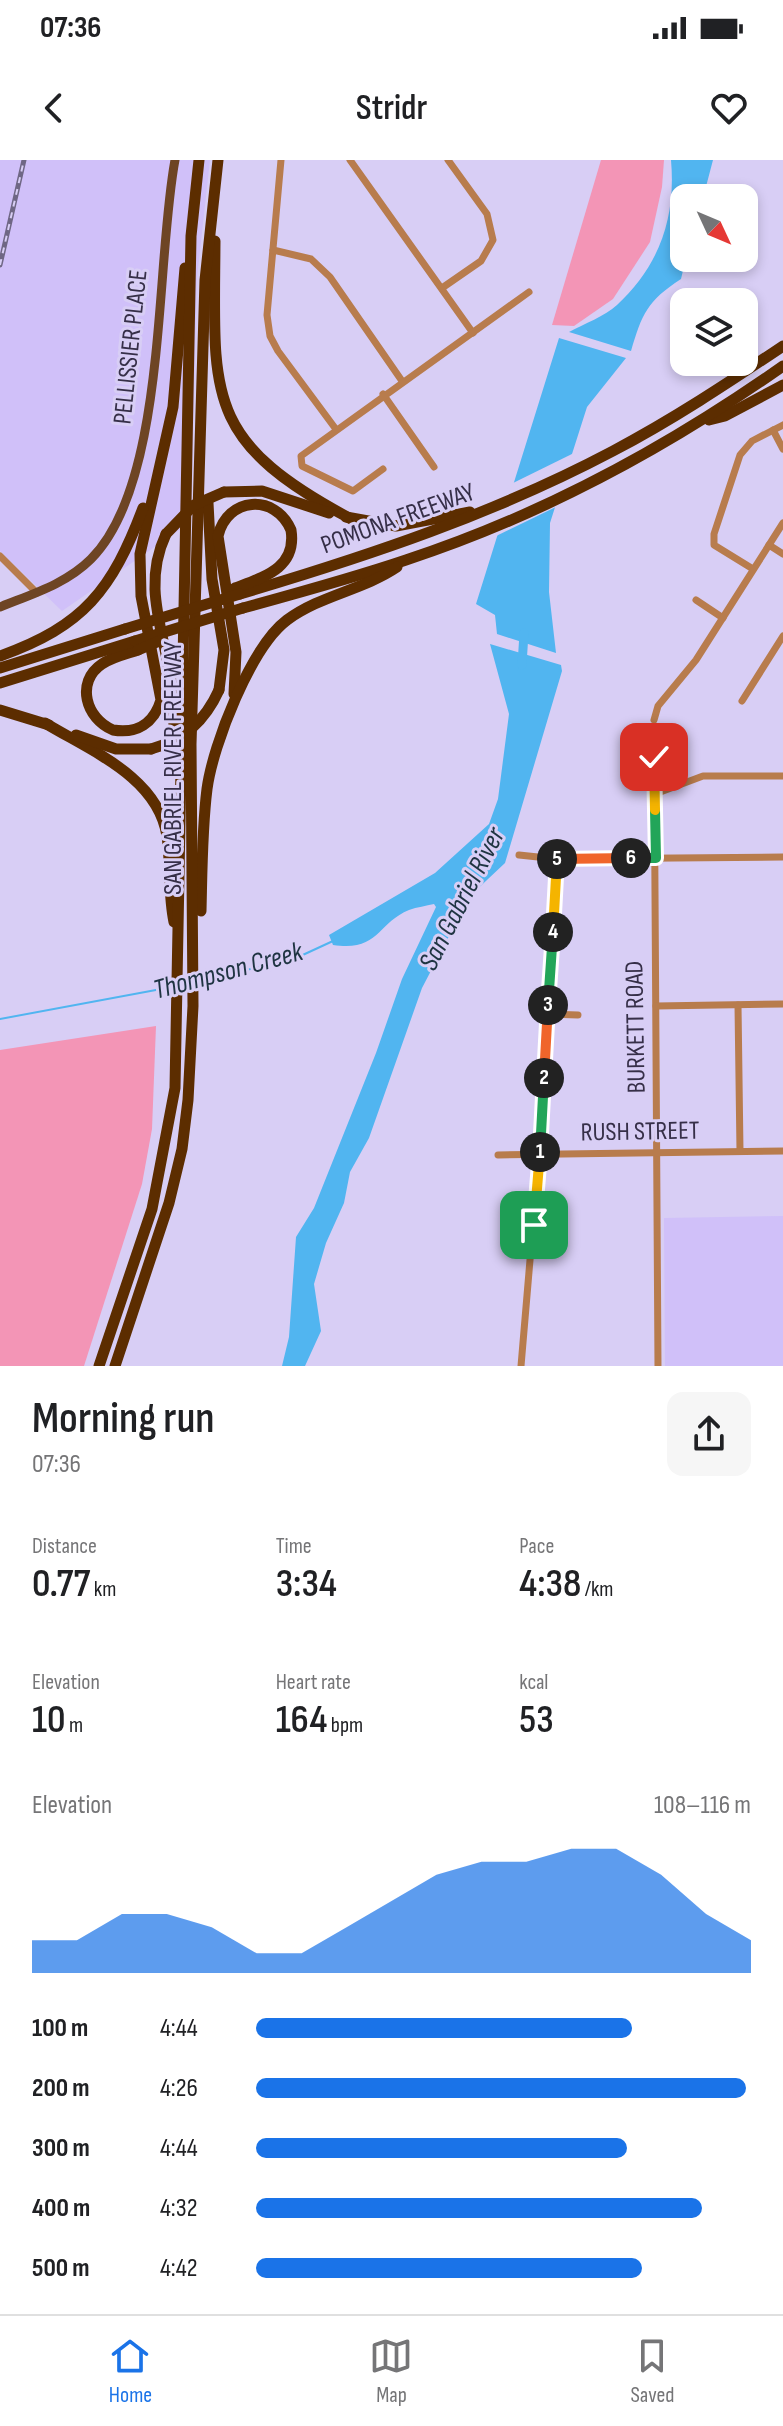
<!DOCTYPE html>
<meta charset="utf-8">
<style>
:root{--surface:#fff;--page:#f6f6f6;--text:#202124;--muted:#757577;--line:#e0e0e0;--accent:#1a73e8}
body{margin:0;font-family:"Sofia Sans Condensed",sans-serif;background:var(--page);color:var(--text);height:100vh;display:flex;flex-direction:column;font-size:30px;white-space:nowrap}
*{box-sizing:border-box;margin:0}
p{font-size:26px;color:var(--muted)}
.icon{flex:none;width:44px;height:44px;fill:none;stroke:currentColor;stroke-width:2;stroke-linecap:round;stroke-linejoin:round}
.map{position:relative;height:1206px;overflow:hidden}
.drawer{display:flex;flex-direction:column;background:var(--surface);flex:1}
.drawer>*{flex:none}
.needle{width:52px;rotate:134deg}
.fabs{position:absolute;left:670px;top:24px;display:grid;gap:16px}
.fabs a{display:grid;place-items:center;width:88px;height:88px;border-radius:16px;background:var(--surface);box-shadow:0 4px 12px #0003;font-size:40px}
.pin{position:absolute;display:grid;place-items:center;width:68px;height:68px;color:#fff;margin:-34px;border-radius:16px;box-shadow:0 4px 12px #0006}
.km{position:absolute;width:40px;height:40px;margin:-20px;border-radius:50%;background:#222;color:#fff;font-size:22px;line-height:40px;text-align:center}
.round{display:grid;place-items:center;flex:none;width:84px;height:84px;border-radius:16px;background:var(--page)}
.head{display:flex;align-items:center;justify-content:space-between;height:136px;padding:0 32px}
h1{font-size:44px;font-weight:600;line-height:60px}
.stats{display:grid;grid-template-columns:repeat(3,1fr);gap:12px;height:136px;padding:8px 32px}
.stats div{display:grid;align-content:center}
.stats b{font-size:40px;font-weight:600}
.stats small{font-size:22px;font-weight:400}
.stats p{font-size:22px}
.chart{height:224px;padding:16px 32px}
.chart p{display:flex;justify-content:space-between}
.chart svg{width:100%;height:144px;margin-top:8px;fill:var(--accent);opacity:.7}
ul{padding:0 32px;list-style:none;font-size:26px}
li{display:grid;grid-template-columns:128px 96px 1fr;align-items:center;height:60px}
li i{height:20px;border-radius:10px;background:var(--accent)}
.status{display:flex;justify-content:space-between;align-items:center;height:56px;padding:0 40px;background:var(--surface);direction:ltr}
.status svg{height:22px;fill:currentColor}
header{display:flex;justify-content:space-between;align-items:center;height:104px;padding:0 32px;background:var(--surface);font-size:36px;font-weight:600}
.tabs{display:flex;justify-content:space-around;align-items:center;height:112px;border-top:2px solid var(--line);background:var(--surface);font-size:22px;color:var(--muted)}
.tabs a{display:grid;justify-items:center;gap:4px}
.tabs .current{color:var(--accent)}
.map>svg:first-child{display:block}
</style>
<div class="status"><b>07:36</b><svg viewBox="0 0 49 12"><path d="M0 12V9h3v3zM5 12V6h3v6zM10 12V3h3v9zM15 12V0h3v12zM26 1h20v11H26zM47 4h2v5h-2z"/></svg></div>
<header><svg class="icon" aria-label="back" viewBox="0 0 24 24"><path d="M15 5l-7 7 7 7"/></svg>Stridr<svg class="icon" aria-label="heart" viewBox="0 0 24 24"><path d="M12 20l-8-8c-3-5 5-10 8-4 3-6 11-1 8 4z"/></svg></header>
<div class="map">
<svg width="783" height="1206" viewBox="0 0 783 1206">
<rect width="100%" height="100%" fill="#d8cef5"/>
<g fill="#d0c0f9">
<path d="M0 0H210L197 118 191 362 62 451 0 391Z"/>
<path d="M783 1056V1206H665L664 1058Z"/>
</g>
<g fill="#f395b6">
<path d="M601 0H664L662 27 650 82 613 139 574 166 552 165Z"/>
<path d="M156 866 152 969 142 1024 84 1206H0V890Z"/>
</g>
<g fill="#51b5f0">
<path d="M671 0H713L703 38H684L686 98 681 119C647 141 642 154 631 191L569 172C584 164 605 156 617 145 660 105 676 57 671 0Z"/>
<path d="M559 178 626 198 587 247 550 363 549 432 556 493 497 474 495 455 476 444Z"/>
<path d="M490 484 561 505 562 511 505 703 470 736 422 828 369 978 350 1012 344 1043 326 1083 314 1124 321 1171 305 1206H282L289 1177 296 1077 314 1048 376 893 402 819 436 747 434 744C426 746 417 747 409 750 377 763 379 792 333 785L329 775 435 713 489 664 498 639 509 554Z"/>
</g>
<path fill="#d8cef5" d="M576 292 560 345 492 378 509 325Z"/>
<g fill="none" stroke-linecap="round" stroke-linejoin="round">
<g stroke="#51b5f0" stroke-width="2">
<path d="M198 821 294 799 333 781"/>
<path d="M0 859 172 827"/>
</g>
<path stroke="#51b5f0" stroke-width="9" d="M522 505 524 473"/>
<g stroke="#b87c4d" stroke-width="7">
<path d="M281 0 267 155 270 176 278 191 335 268"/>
<path d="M350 0 473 173"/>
<path d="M273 90 311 99 330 117 402 221"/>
<path d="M442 128 481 101 493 80 487 54 448 0"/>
<path d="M383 234 434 307"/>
<path d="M773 270 783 289"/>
<path d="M383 309 353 331 302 306 301 296 529 132"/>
<path d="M769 385 783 394"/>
<path d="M0 396 37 433"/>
<path d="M753 409 714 385V374L740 295 752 281 783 265"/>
<path d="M696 440 723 458"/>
<path d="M742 541 783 476"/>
<path d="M654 560 658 546 696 500 783 363"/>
<path d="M654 575 658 1206"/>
<path d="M655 634 703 616H783"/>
<path d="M519 695 557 699 783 697"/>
<path d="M738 845 740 991"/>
<path d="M656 846 783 844"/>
<path d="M548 854 578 855"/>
<path d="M498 995 783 991"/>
<path d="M521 1206 539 994 557 699"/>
</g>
<path stroke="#6e4524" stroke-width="9" d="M0 447C32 434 66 424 91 399 167 323 155 106 175 0"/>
<g stroke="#5c2d00" stroke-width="11">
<path d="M215 81C214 236 203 280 351 359"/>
<path d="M709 260 725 256 783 225"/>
<path d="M224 332 262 331 329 353"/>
<path d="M208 343 212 419 224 490 219 530"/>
<path d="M346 357 396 366 470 352"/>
<path d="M166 374C144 421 160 461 169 509 174 534 174 560 174 585"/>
<path d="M240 434C368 396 494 354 613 291 672 260 728 223 783 186"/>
<path d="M243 448C298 433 353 418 406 400 540 356 668 287 783 206"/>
<path d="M138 490C126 494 112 497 102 504 75 522 86 559 113 570 137 574 154 563 161 540L141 436 140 394 173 247 185 108"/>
<path d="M0 496C84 466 112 430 143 348"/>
<path d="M0 508 125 469"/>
<path d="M0 523 135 481"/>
<path d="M234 534 236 492 218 376C227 337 275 333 291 370 297 408 264 417 235 428"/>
<path d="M0 550 49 565"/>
<path d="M45 563C91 591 158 617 167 676 171 705 168 734 174 762"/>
<path d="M76 575 116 589H151"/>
<path d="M201 751C202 711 202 669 207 629 213 584 251 487 287 460 321 435 363 430 397 407"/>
<path d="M99 1206 152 1049 175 928 191 76 199 0"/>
<path d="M115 1206 169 1043 182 989 188 940 193 846 191 584 205 120 218 0"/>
</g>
<defs>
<path id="rail" d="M0 105 24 0"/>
</defs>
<use href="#rail" stroke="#6f6785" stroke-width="5"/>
<use href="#rail" stroke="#d8cef5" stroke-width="2" stroke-dasharray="6" stroke-linecap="butt"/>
<g stroke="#5c2d00" stroke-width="11">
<path d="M166 374 194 345 224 332"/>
<path d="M125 469 240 434"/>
<path d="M135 481 243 448"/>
<path d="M138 490 162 480"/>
<path d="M151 589C184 580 205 561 219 530"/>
</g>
</g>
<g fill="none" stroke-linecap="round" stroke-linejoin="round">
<defs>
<path id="split-1" d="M534 1065 540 992"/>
<path id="split-2" d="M540 992 544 918"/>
<path id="split-3" d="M544 918 548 845"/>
<path id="split-4" d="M548 845 553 772"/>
<path id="split-5" d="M553 772 557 699"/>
<path id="split-6" d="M557 699 631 698"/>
<path id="split-7" d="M631 698H656L655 650"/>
<path id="split-8" d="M654 597 655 650"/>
</defs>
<use href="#split-1" stroke="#fff" stroke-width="16"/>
<use href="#split-2" stroke="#fff" stroke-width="16"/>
<use href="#split-3" stroke="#fff" stroke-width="16"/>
<use href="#split-4" stroke="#fff" stroke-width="16"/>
<use href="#split-5" stroke="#fff" stroke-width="16"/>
<use href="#split-6" stroke="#fff" stroke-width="16"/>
<use href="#split-7" stroke="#fff" stroke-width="16"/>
<use href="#split-8" stroke="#fff" stroke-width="16"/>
<use href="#split-1" stroke="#f5b400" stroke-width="10"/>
<use href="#split-2" stroke="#22a559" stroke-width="10"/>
<use href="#split-3" stroke="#f0652b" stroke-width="10"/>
<use href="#split-4" stroke="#22a559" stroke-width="10"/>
<use href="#split-5" stroke="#f5b400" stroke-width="10"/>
<use href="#split-6" stroke="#f0652b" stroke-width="10"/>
<use href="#split-7" stroke="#22a559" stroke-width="10"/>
<use href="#split-8" stroke="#f5b400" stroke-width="10"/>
</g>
<g text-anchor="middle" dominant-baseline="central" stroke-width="6" stroke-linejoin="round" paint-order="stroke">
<g font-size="26" fill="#362f48" stroke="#d8cef5">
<text transform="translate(131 187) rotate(-84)">PELLISSIER PLACE</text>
<text transform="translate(398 359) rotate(-20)">POMONA FREEWAY</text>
<text transform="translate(173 608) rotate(-90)">SAN GABRIEL RIVER FREEWAY</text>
<text transform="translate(636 867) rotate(-91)">BURKETT ROAD</text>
<text transform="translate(640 972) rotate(-1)">RUSH STREET</text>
</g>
<g font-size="28" font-style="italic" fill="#1f3442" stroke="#d8cef5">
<text transform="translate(462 739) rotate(-63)">San Gabriel River</text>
<text transform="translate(228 811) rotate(-15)">Thompson Creek</text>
</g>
</g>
</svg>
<div class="fabs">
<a><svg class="needle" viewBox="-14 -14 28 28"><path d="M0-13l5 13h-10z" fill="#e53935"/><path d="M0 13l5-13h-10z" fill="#757577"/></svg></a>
<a><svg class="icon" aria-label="layers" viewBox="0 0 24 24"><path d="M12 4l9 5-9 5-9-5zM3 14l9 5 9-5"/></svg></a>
</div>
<div class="pin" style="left:534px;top:1065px;background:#1e9e55"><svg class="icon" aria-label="arrive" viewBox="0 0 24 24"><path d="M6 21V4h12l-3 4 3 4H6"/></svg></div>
<div class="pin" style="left:654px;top:597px;background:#d93025"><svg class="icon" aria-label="check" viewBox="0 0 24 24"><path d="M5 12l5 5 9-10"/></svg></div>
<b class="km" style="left:540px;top:992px">1</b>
<b class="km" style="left:544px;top:918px">2</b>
<b class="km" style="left:548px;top:845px">3</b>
<b class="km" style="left:553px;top:772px">4</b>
<b class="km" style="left:557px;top:699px">5</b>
<b class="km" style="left:631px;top:698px">6</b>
</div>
<section class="drawer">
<div class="head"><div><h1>Morning run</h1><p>07:36</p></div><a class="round"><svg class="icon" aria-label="share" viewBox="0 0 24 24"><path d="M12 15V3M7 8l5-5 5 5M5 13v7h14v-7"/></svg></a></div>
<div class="stats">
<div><p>Distance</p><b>0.77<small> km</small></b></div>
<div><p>Time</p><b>3:34</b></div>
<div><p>Pace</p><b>4:38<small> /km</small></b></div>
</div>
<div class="stats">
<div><p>Elevation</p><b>10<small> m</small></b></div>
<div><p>Heart rate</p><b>164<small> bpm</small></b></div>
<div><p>kcal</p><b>53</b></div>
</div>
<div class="chart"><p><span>Elevation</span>108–116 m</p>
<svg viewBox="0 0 160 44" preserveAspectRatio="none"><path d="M0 44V34L10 34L20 26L30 26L40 30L50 38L60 38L70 30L80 22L90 14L100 10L110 10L120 6L130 6L140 14L150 26L160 34V44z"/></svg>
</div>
<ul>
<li><b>100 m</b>4:44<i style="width:76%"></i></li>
<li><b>200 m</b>4:26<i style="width:99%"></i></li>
<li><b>300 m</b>4:44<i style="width:75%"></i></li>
<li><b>400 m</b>4:32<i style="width:90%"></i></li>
<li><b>500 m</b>4:42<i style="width:78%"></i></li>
</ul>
</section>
<nav class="tabs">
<a class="current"><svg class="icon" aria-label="home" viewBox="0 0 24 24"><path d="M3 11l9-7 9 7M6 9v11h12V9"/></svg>Home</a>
<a><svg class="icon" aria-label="map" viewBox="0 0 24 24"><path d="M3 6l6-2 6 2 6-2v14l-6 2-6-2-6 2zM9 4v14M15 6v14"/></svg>Map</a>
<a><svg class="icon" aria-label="saved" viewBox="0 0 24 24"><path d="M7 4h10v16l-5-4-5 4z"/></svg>Saved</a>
</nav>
